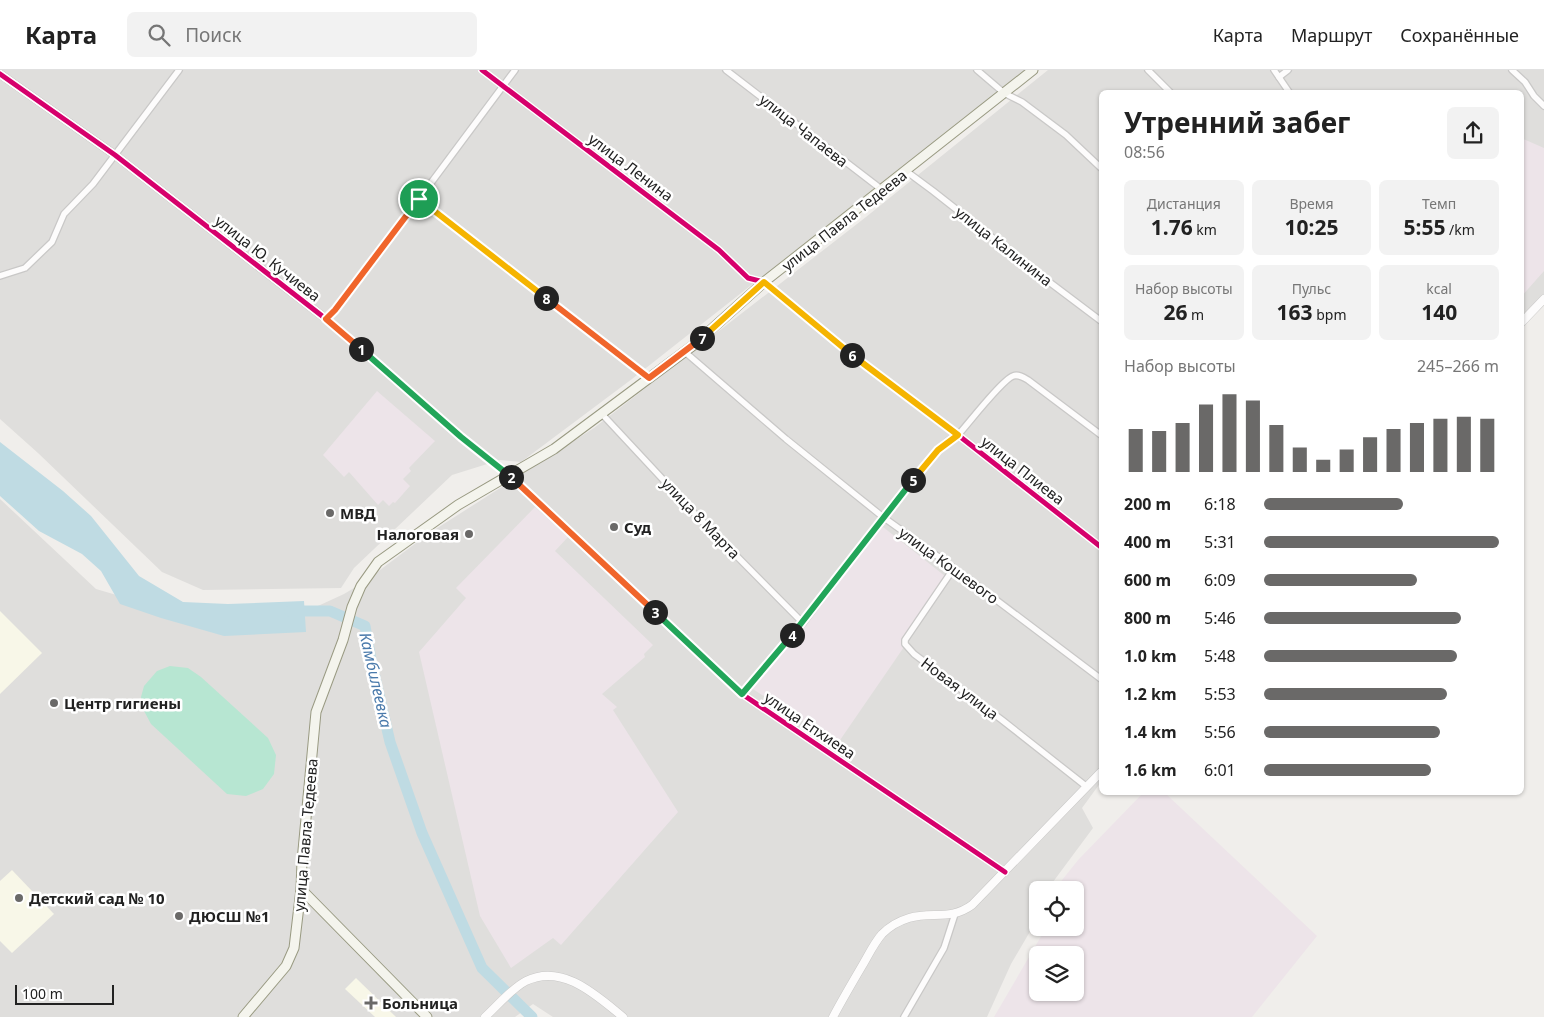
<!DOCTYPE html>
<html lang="ru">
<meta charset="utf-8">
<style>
:root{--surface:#fff;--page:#f2f2f2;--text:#222;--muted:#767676;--line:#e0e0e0;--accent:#6a6968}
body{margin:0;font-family:"Noto Sans",sans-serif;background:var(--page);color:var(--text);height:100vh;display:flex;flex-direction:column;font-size:19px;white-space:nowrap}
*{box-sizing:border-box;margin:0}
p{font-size:16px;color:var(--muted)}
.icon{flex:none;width:28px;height:28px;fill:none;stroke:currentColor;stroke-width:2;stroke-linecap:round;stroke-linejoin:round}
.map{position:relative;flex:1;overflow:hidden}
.drawer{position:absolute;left:1099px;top:20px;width:425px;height:705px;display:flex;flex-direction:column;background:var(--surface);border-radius:8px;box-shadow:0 1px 4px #0004}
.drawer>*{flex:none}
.tools{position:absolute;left:1029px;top:811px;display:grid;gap:10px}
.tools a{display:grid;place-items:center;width:55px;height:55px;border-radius:8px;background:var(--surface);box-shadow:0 1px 4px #0004;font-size:25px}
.scale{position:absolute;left:15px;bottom:12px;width:99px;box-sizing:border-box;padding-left:5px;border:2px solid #222;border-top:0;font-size:14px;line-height:18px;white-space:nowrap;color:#222;-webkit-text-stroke:4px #fff;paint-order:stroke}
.pin{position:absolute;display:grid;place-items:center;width:42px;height:42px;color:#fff;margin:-21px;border:2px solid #fff;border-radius:50%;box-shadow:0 1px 5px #0007}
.km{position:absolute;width:25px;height:25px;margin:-12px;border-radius:50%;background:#222;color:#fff;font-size:14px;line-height:25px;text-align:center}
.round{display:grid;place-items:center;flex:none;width:52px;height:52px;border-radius:8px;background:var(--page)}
.headline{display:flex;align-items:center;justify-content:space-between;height:85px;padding:0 25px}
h1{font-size:28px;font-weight:700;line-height:38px}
.metrics{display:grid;grid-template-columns:repeat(3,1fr);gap:8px;height:85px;padding:5px 25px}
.metrics div{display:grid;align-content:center;border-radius:8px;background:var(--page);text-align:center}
.metrics b{font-size:21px;font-weight:700}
.metrics small{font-size:14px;font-weight:400}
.metrics p{font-size:14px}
.chart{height:140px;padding:10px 25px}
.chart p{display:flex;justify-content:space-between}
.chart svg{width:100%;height:90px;margin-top:5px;stroke:var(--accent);stroke-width:6}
ul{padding:0 25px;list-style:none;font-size:16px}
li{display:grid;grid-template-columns:80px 60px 1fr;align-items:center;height:38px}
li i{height:12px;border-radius:6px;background:var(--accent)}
header{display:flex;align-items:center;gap:30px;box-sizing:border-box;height:70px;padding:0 25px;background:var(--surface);border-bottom:1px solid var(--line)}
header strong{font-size:24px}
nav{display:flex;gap:28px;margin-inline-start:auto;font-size:18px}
.search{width:350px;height:45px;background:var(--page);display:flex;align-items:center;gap:12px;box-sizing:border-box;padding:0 18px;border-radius:8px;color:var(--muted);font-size:19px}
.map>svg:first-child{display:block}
</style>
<header>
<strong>Карта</strong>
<div class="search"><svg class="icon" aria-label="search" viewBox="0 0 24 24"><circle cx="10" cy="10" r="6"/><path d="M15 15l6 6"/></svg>Поиск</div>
<nav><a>Карта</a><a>Маршрут</a><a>Сохранённые</a></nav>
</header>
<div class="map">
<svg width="1544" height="947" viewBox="0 0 1544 947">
<rect width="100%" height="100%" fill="#f0eeeb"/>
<g fill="#dfdedc">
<path d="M0 0H1028L967 45 632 309 521 392 500 390 452 405 354 498 341 518 203 520 162 502 38 383 0 349Z"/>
<path d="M1048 0H1544V226L1521 251V22H1101V712L1082 738 1093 758 1047 820H1038L1037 833 1031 842 1035 853 1011 894 987 947H553L533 934 515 947H0V429L96 519 205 551 294 547 344 524 364 512 428 464 594 358 866 147Z"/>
</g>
<g fill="#ede4e9" fill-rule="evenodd">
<path d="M1521 68 1544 78V201L1521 227Z"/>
<path d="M377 321 435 371 409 398 411 401 403 409 410 416 395 433 393 432 389 436 383 430 378 435 349 402 344 407 323 385Z"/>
<path d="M535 437 568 467 555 481 653 575 644 584 645 587 602 624 617 637 613 640 678 742 561 875 553 868 511 898 480 846 419 582 466 528 456 518Z"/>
<path d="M883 457 950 510 838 673 748 616Z"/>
<path d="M1143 723H1165L1317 866 1252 947H994L1046 858H1075V820H1054L1079 789ZM1038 885H1075V922H1038Z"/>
</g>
<g fill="#f8f7e8">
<path d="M0 541 42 583 0 624Z"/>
<path d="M12 800 54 844 12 883 0 871V811Z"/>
<path d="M356 908 396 947H375L345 919Z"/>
</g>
<path fill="#b7e6d2" d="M170 596 188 598 201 607 268 668 276 685 274 704 263 719 246 726 227 724 151 654 143 639 141 627 144 616 157 601Z"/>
<path fill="#bfdbe3" d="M0 372 63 421 91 446 139 506 183 532 228 534 304 531 306 562 224 566 161 548 120 534 101 501 82 484 39 461 0 426Z"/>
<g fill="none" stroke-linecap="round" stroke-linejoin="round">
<path stroke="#bfdbe3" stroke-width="11" d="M290 541H330L365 556 371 590 390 672 422 763 482 898 532 947"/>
<defs>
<g id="minor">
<path d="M482 0 719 180 748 208 764 212 858 289 958 365 1101 477"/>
<path d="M726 0 881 119"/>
<path d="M977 0 1004 23 1022 32 1066 65 1101 98"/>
<path d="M1148 0 1170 22"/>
<path d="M1274 0 1289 22"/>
<path d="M1512 0 1525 12 1534 26 1544 36"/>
<path d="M1279 7 1288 0"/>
<path d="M906 101 933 121 1036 202 1101 251"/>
<path d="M419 129 649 308"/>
<path d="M0 206 25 198 52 172 64 144 93 114 179 0"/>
<path d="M326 249 335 239 419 129 515 0"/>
<path d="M685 282 786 369 883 447 954 498 1101 609"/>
<path d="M601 343 697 446 803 553"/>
<path d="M509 405 742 624 1005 802"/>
<path d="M954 498 905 570V574L914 584 1002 650 1087 717"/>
<path d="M742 624 803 553 883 447 938 380 949 370 958 365C968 354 1002 310 1013 306 1018 304 1023 307 1028 310L1101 365"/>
<path d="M904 947 944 878 955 844"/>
</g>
<g id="tertiary">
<path d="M0 4 115 85 326 249 461 367 509 405"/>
<path d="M1521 253 1544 229"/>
<path d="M485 947C497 936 512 918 526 911 563 893 597 926 623 947"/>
<path d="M833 947C842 930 852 913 862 896 868 886 874 873 882 864 889 857 899 851 909 848 932 841 950 851 972 835L1101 702"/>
</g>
<g id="secondary">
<path d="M301 819 427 947"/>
<path d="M243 947 286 896 294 878 301 819 302 791 316 642 343 570 352 537 361 516 378 492 458 435 554 379 695 274 764 212 1033 0"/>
</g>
</defs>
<use href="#minor" stroke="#c9c8c7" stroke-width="8"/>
<use href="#tertiary" stroke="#c9c8c7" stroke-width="9"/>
<use href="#secondary" stroke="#999a82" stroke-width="11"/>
<use href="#minor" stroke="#fdfcfc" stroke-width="5.5"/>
<use href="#tertiary" stroke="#fdfcfc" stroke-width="8"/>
<use href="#secondary" stroke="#f4f4ed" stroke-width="9"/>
<defs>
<g id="cycleway">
<path d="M482 0 719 180 748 208 764 212 858 289 958 365 1101 477"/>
<path d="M0 4 115 85 326 249 461 367 509 405 742 624 1005 802"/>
</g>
</defs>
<use href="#cycleway" stroke="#fff" stroke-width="8"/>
<use href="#cycleway" stroke="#d6006c" stroke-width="5"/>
</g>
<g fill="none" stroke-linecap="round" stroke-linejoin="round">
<defs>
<path id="split-1" d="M361 279 326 249 335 240 419 129"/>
<path id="split-2" d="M361 279 461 367 511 407"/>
<path id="split-3" d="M511 407 655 542"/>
<path id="split-4" d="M655 542 742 624 792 565"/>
<path id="split-5" d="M792 565 913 410"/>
<path id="split-6" d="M852 285 958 365 938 380 913 410"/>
<path id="split-7" d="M702 268 764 212 852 285"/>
<path id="split-8" d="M546 228 649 308 702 268"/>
<path id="split-9" d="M419 129 546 228"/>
</defs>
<use href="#split-1" stroke="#fff" stroke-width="10"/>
<use href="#split-2" stroke="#fff" stroke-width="10"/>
<use href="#split-3" stroke="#fff" stroke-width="10"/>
<use href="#split-4" stroke="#fff" stroke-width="10"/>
<use href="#split-5" stroke="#fff" stroke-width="10"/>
<use href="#split-6" stroke="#fff" stroke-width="10"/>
<use href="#split-7" stroke="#fff" stroke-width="10"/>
<use href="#split-8" stroke="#fff" stroke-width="10"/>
<use href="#split-9" stroke="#fff" stroke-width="10"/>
<use href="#split-1" stroke="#f0652b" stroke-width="6"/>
<use href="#split-2" stroke="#22a559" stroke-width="6"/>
<use href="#split-3" stroke="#f0652b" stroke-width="6"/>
<use href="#split-4" stroke="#22a559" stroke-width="6"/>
<use href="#split-5" stroke="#22a559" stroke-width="6"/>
<use href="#split-6" stroke="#f5b400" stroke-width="6"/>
<use href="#split-7" stroke="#f5b400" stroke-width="6"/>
<use href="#split-8" stroke="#f0652b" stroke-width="6"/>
<use href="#split-9" stroke="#f5b400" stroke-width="6"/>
</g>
<g fill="#6a6968" stroke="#fff" stroke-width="2">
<circle cx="330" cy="443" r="5"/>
<circle cx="614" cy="457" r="5"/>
<circle cx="469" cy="464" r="5"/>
<circle cx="54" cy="633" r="5"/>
<circle cx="19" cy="828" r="5"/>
<circle cx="179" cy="846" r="5"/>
<path d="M368.5 925.5h5v5h5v5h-5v5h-5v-5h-5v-5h5z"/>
</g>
<g text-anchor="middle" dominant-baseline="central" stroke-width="5" stroke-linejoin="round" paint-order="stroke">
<g font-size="15" fill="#222" stroke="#fff">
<text transform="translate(804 60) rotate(38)">улица Чапаева</text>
<text transform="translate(631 97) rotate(37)">улица Ленина</text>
<text transform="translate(844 150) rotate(-38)">улица Павла Тедеева</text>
<text transform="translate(1004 176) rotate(38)">улица Калинина</text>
<text transform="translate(268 188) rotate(38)">улица Ю. Кучиева</text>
<text transform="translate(1023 400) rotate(38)">улица Плиева</text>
<text transform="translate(701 448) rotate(46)">улица 8 Марта</text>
<text transform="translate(949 495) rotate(36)">улица Кошевого</text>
<text transform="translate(960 618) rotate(37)">Новая улица</text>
<text transform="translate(810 655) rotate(34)">улица Епхиева</text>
<text transform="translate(305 765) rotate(-85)">улица Павла Тедеева</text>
</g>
<g font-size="15" font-weight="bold" fill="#222" stroke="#fff" text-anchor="start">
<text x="340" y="443">МВД</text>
<text x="624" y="457">Суд</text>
<text x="459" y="464" text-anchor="end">Налоговая</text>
<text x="64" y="633">Центр гигиены</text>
<text x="29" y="828">Детский сад № 10</text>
<text x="189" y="846">ДЮСШ №1</text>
<text x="382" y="933">Больница</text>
</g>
<g font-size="16" font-style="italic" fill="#4a7aab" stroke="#fff">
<text transform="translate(376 610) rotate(77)">Камбилеевка</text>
</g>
</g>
</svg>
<div class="tools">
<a><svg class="icon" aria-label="locate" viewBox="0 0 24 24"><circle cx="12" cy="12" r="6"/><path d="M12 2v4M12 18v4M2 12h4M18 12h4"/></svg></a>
<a><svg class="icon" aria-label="layers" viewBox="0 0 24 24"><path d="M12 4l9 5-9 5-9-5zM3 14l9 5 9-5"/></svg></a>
</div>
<div class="scale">100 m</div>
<div class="pin" style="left:419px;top:129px;background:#1e9e55"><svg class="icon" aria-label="arrive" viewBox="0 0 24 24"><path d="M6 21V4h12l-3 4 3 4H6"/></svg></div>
<b class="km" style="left:361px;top:279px">1</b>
<b class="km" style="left:511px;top:407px">2</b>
<b class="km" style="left:655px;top:542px">3</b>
<b class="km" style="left:792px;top:565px">4</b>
<b class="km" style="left:913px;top:410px">5</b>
<b class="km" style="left:852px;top:285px">6</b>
<b class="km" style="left:702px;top:268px">7</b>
<b class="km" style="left:546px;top:228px">8</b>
<section class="drawer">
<div class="headline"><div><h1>Утренний забег</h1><p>08:56</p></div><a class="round"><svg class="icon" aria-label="share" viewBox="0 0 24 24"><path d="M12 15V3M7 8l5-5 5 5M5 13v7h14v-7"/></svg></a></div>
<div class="metrics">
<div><p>Дистанция</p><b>1.76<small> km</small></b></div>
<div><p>Время</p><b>10:25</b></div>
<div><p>Темп</p><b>5:55<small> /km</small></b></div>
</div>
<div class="metrics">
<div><p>Набор высоты</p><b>26<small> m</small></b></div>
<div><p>Пульс</p><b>163<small> bpm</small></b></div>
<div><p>kcal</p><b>140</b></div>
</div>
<div class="chart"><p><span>Набор высоты</span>245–266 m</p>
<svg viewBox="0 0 160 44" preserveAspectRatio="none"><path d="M5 44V23M15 44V24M25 44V20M35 44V11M45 44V6M55 44V9M65 44V21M75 44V32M85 44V38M95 44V33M105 44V27M115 44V23M125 44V20M135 44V18M145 44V17M155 44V18"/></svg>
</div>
<ul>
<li><b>200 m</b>6:18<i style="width:59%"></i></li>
<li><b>400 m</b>5:31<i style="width:100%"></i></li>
<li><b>600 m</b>6:09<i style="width:65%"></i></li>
<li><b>800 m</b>5:46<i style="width:84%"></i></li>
<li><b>1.0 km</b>5:48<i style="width:82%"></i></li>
<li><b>1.2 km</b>5:53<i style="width:78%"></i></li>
<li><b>1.4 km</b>5:56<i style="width:75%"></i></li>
<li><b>1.6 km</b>6:01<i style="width:71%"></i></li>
</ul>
</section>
</div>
